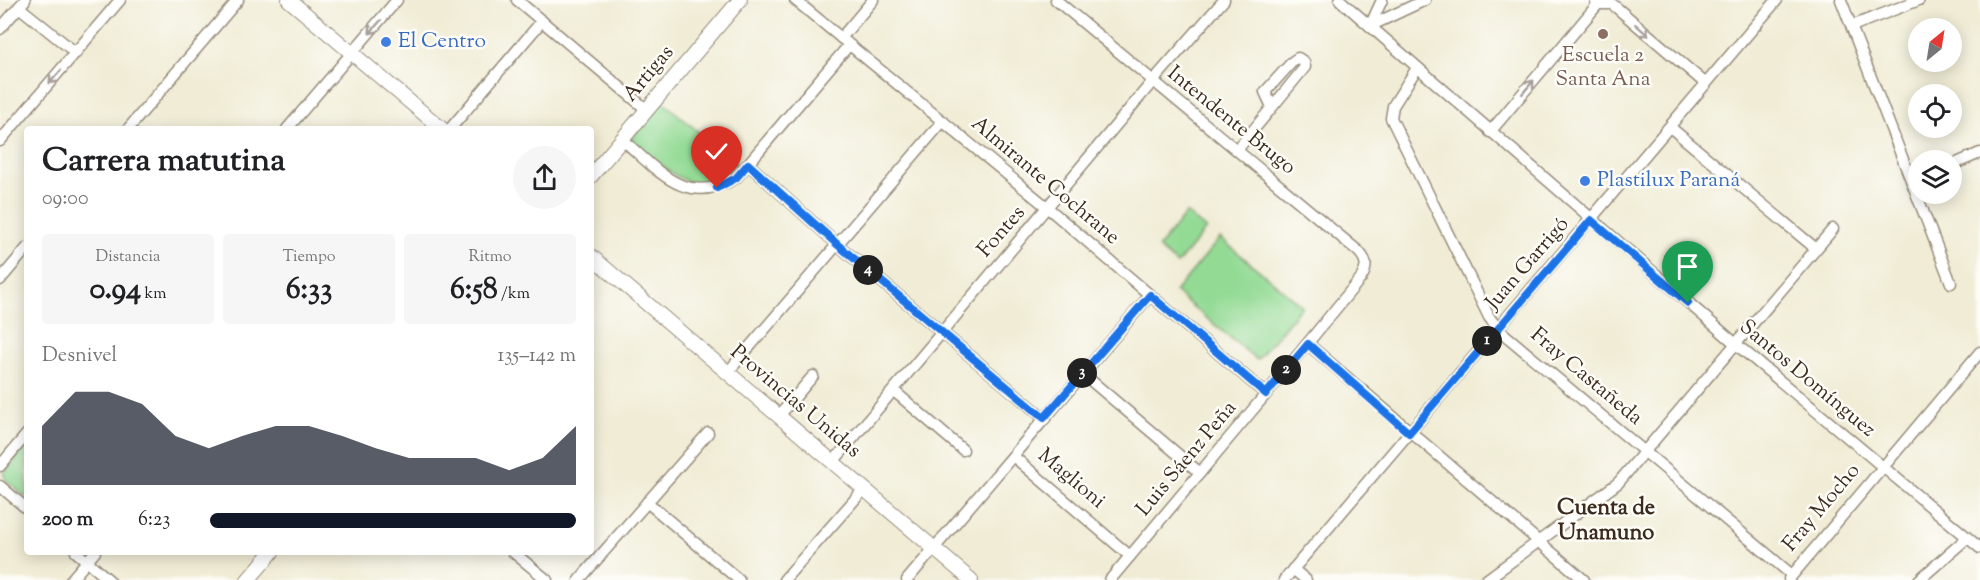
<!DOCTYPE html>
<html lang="es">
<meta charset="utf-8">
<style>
:root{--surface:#fff;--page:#f6f6f6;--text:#202124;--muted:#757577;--accent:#111827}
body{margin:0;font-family:"Sorts Mill Goudy",serif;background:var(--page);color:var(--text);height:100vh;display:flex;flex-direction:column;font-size:22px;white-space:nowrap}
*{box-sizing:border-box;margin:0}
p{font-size:20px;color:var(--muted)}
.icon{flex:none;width:33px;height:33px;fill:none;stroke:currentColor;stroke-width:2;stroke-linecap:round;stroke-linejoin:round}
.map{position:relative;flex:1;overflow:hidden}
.details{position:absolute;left:24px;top:126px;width:570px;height:429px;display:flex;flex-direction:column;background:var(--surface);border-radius:6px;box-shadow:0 3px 15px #0003}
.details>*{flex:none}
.needle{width:39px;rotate:30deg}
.buttons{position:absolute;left:1908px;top:18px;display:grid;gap:12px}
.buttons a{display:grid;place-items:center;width:54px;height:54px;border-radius:50%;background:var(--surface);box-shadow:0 3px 15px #0003;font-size:30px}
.pin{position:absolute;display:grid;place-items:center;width:51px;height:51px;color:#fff;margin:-62px -26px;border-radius:50% 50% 50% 0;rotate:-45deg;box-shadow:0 0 6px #0007}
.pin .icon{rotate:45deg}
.km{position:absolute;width:30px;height:30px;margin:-15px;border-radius:50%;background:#222;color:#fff;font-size:16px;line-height:30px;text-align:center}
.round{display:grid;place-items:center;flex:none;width:63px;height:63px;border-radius:32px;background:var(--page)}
.head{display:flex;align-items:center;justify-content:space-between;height:102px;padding:0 18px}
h1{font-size:33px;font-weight:800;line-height:45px}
.figures{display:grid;grid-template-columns:repeat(3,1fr);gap:9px;height:102px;padding:6px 18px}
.figures div{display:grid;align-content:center;border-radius:6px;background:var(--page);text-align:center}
.figures b{font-size:30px;font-weight:800}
.figures small{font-size:16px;font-weight:400}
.figures p{font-size:16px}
.chart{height:168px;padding:12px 18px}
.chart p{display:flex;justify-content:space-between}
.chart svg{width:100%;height:108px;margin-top:6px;fill:var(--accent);opacity:.7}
ul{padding:0 18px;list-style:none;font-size:20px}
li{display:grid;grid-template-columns:96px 72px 1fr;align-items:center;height:45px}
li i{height:15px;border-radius:8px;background:var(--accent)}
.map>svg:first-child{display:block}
</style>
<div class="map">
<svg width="1980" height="580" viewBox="0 0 1980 580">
<rect width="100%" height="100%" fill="#fdfcf7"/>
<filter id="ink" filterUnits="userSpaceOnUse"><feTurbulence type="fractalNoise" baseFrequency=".0167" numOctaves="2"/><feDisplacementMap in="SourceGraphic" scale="12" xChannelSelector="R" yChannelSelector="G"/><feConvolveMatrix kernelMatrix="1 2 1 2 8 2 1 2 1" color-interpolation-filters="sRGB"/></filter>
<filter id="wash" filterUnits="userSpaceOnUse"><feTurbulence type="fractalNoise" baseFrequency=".008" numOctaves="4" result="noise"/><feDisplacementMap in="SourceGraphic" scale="24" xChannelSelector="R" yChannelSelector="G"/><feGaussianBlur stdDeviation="1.35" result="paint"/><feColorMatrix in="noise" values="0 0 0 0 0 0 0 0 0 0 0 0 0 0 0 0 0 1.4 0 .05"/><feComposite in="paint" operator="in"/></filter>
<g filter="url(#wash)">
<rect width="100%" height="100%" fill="#f0ecd5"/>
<g fill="#93da94" stroke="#678259" stroke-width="1.5">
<path d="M662 101 737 164C732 169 726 177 720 180 690 198 651 157 631 139Z"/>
<path d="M1186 213 1206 229 1177 264 1158 248Z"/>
<path d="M1220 238 1302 306 1257 360 1175 292Z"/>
<path d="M27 445V498L6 480 3 473Z"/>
</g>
</g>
<g filter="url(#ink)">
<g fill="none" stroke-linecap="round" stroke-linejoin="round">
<defs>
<g id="minor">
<path d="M517 0 647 110"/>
<path d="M795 0 1048 208 1266 394"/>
<path d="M1056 0 1358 251C1367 260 1368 267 1361 278L1266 394 1110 580"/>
<path d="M1340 0 1737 345 1980 548"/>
<path d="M1595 0 1598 4H1612L1617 8 1706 84"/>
<path d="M1841 0 1951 283"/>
<path d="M19 7 76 53"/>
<path d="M1370 26 1425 0"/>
<path d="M1370 26 1382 0"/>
<path d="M1852 26 1919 0"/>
<path d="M0 29 25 0"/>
<path d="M841 38 873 0"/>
<path d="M1417 68 1393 106 1391 118 1489 317 1498 329 1792 575"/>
<path d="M1670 127 1815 248"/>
<path d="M128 129 238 0"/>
<path d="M287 129 397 0"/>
<path d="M450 129 542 21"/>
<path d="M1490 132 1598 4"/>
<path d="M622 139C658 170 685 208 736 178L849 45"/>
<path d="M0 141 120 0"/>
<path d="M1237 150 1305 67 1304 62 1298 58 1292 62 1265 92 1272 107"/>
<path d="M748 164 838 245 1044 418"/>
<path d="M1952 165 1980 153"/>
<path d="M0 280 27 248"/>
<path d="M1308 344 1584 580"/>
<path d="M728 372 943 121"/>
<path d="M1082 373 1200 473"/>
<path d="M894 391 963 450"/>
<path d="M779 416 813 376"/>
<path d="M1013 456 1130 556"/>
<path d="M833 462 1153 81 1224 0"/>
<path d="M0 466 27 434"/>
<path d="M0 486 27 509"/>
<path d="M647 502 739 580"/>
<path d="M76 552 109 580"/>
<path d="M513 552 547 580"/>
<path d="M1293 569 1306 580"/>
<path d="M1789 579 1980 352"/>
<path d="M71 580 95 552"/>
<path d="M579 580 708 433"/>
<path d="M784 580 864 489"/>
<path d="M907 580 1150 295"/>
<path d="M1284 580 1777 0"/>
<path d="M1486 580 1618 483 1833 229"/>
<path d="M1919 580 1967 538"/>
</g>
<g id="tertiary">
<path d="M289 0 442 129"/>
<path d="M591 176 740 0"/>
<path d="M591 256 971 580"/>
<path d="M248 580 272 552"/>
</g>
</defs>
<use href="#minor" stroke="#968b7a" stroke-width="13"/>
<use href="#tertiary" stroke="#968b7a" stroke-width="16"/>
<use href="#minor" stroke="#fff" stroke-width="10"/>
<use href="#tertiary" stroke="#fff" stroke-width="14"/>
</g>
<defs><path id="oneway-shaft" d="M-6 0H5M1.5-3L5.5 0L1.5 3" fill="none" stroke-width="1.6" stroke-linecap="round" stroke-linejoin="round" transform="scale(1.5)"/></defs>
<g stroke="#a79f9a">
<use href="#oneway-shaft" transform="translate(375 27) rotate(131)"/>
<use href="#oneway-shaft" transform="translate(1642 30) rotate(41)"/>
<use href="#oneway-shaft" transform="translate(55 77) rotate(131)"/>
<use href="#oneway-shaft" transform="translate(1528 87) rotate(-50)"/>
</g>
</g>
<g fill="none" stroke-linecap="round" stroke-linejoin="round" filter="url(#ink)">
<defs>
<path id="route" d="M717 188 736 178 748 164 838 245 1044 418 1150 295 1266 394 1308 344 1409 433 1591 220 1688 303"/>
</defs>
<use href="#route" stroke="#fff" stroke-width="12"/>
<use href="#route" stroke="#1a73e8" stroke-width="8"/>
</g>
<circle fill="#8d6e63" stroke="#fdfcf7" stroke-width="2" cx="1603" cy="34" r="6"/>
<g fill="#3f7fe0" stroke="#fdfcf7" stroke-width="2">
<circle cx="386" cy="42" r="6"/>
<circle cx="1585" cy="181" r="6"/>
</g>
<g text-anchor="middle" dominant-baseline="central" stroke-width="5" stroke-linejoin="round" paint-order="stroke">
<g font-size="21" fill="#366cbe" stroke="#fdfcf7" text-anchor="start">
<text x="398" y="42">El Centro</text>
<text x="1597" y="181">Plastilux Paraná</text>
</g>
<g font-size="21" fill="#785e54" stroke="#fdfcf7">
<text x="1603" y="56">Escuela 2<tspan x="1603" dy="24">Santa Ana</tspan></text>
</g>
<g font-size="21" fill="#3b2a1e" stroke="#fdfcf7">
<text transform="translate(649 74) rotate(-50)">Artigas</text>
<text transform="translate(1231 121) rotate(39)">Intendente Brugo</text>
<text transform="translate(1045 181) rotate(40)">Almirante Cochrane</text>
<text transform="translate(1002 232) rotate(-49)">Fontes</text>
<text transform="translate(1528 264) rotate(-49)">Juan Garrigó</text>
<text transform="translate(1586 377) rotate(40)">Fray Castañeda</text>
<text transform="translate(1807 379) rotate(40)">Santos Domínguez</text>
<text transform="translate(795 402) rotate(40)">Provincias Unidas</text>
<text transform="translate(1187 459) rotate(-50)">Luis Sáenz Peña</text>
<text transform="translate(1071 479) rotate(40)">Maglioni</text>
<text transform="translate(1822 508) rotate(-50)">Fray Mocho</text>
</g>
<g font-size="22" font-weight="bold" fill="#3b2a1e" stroke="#fdfcf7">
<text x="1606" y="509">Cuenta de<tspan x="1606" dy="25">Unamuno</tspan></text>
</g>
</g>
</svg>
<div class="buttons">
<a><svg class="needle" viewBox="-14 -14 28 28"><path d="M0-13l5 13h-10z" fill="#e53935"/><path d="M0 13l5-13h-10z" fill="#757577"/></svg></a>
<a><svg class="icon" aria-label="locate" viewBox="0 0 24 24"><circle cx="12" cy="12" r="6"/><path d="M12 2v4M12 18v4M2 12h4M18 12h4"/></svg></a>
<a><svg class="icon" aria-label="layers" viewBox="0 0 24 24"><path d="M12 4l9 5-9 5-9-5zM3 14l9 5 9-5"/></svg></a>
</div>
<div class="pin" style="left:1688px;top:303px;background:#1e9e55"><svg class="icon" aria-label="arrive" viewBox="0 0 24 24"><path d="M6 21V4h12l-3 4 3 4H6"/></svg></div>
<div class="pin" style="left:717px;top:188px;background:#d93025"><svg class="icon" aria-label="check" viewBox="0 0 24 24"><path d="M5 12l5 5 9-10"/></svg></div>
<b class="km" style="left:1487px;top:341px">1</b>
<b class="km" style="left:1286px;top:370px">2</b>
<b class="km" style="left:1082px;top:373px">3</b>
<b class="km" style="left:868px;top:270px">4</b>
<section class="details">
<div class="head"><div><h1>Carrera matutina</h1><p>09:00</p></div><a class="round"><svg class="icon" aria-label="share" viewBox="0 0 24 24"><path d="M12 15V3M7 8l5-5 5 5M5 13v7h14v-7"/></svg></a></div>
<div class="figures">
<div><p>Distancia</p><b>0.94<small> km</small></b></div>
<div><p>Tiempo</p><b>6:33</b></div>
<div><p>Ritmo</p><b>6:58<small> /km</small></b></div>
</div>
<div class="chart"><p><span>Desnivel</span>135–142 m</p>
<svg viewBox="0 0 160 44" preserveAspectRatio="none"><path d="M0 44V20L10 6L20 6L30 11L40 24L50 29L60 24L70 20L80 20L90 24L100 29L110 33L120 33L130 33L140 38L150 33L160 20V44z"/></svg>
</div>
<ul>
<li><b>200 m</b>6:23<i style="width:100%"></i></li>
</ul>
</section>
</div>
